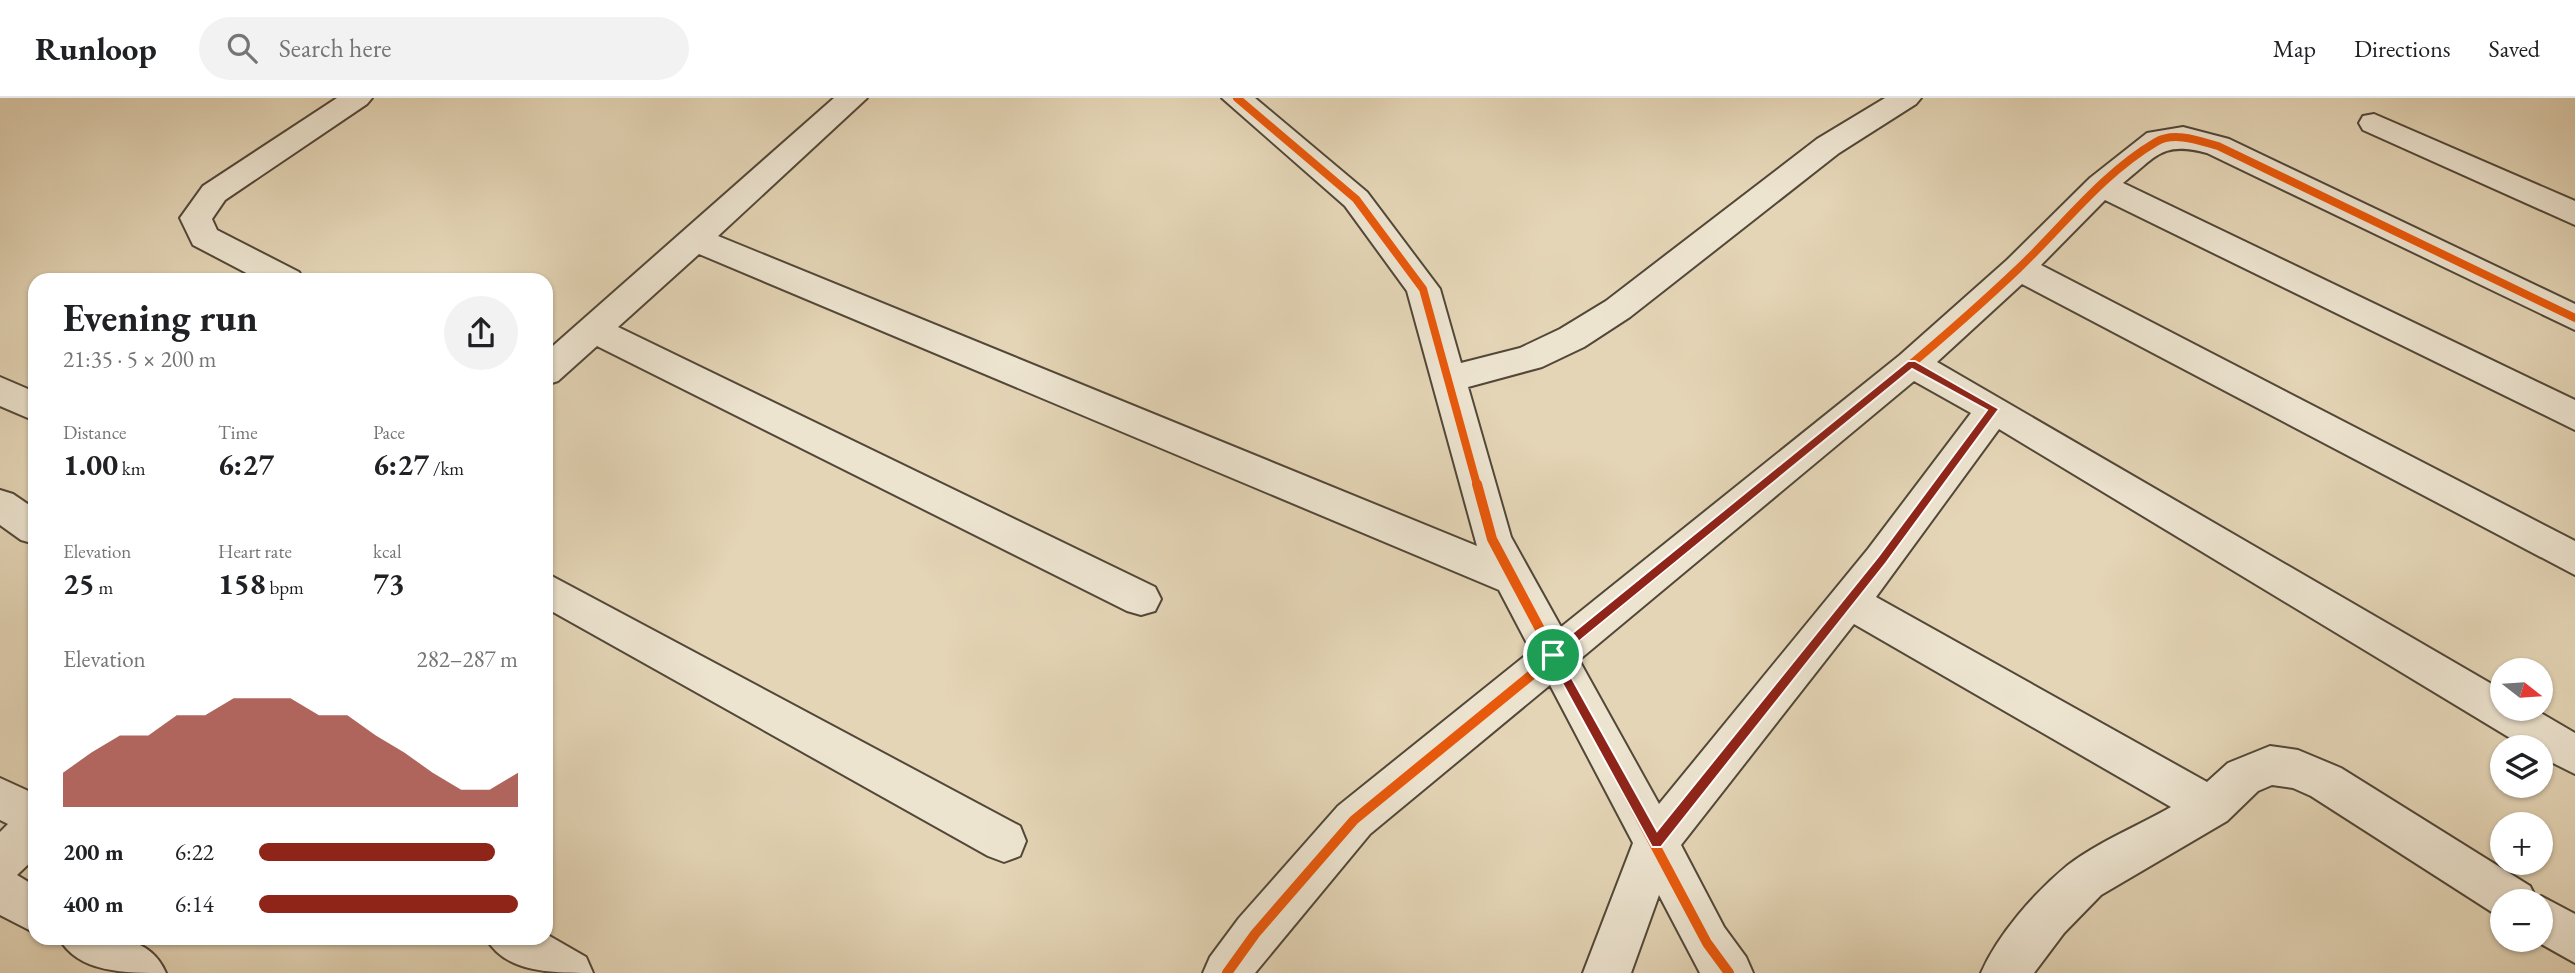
<!DOCTYPE html>
<meta charset="utf-8">
<style>
:root{--surface:#fff;--page:#f2f2f2;--text:#202124;--muted:#757577;--line:#e0e0e0;--accent:#8f2418}
body{margin:0;font-family:"EB Garamond",serif;background:var(--page);color:var(--text);height:100vh;display:flex;flex-direction:column;font-size:26px;white-space:nowrap}
*{box-sizing:border-box;margin:0}
p{font-size:23px;color:var(--muted)}
.icon{flex:none;width:38px;height:38px;fill:none;stroke:currentColor;stroke-width:2;stroke-linecap:round;stroke-linejoin:round}
.map{position:relative;flex:1;overflow:hidden}
.side{position:absolute;left:28px;top:175px;width:525px;height:672px;display:flex;flex-direction:column;background:var(--surface);border-radius:21px;box-shadow:0 2px 5px #0004}
.side>*{flex:none}
.needle{width:46px;rotate:107deg}
.buttons{position:absolute;left:2490px;top:560px;display:grid;gap:14px}
.buttons a{display:grid;place-items:center;width:63px;height:63px;border-radius:50%;background:var(--surface);box-shadow:0 2px 5px #0004;font-size:35px}
.pin{position:absolute;display:grid;place-items:center;width:60px;height:60px;color:#fff;margin:-30px;border:4px solid #fff;border-radius:50%;box-shadow:0 2px 7px #0007}
.round{display:grid;place-items:center;flex:none;width:74px;height:74px;border-radius:37px;background:var(--page)}
.summary{display:flex;align-items:center;justify-content:space-between;height:119px;padding:0 35px}
h1{font-size:38px;font-weight:700;line-height:52px}
.metrics{display:grid;grid-template-columns:repeat(3,1fr);gap:10px;height:119px;padding:7px 35px}
.metrics div{display:grid;align-content:center}
.metrics b{font-size:30px;font-weight:700}
.metrics small{font-size:19px;font-weight:400}
.metrics p{font-size:19px}
.chart{height:196px;padding:14px 35px}
.chart p{display:flex;justify-content:space-between}
.chart svg{width:100%;height:126px;margin-top:7px;fill:var(--accent);opacity:.7}
ul{padding:0 35px;list-style:none;font-size:23px}
li{display:grid;grid-template-columns:112px 84px 1fr;align-items:center;height:52px}
li i{height:18px;border-radius:9px;background:var(--accent)}
header{display:flex;align-items:center;gap:42px;box-sizing:border-box;height:98px;padding:0 35px;background:var(--surface);border-bottom:2px solid var(--line)}
header strong{font-size:33px}
nav{display:flex;gap:38px;margin-inline-start:auto;font-size:24px}
.search{width:490px;height:63px;background:var(--page);display:flex;align-items:center;gap:18px;box-sizing:border-box;padding:0 24px;border-radius:38px;color:var(--muted);font-size:26px}
.map>svg:first-child{display:block}
</style>
<header>
<strong>Runloop</strong>
<div class="search"><svg class="icon" aria-label="search" viewBox="0 0 24 24"><circle cx="10" cy="10" r="6"/><path d="M15 15l6 6"/></svg>Search here</div>
<nav><a>Map</a><a>Directions</a><a>Saved</a></nav>
</header>
<div class="map">
<svg width="2575" height="875" viewBox="0 0 2575 875">
<rect width="100%" height="100%" fill="#e4d5b6"/>
<filter id="stains"><feTurbulence type="fractalNoise" baseFrequency=".00286" numOctaves="4"/><feColorMatrix values="0 0 0 0 .2 0 0 0 0 .09 0 0 0 0 .02 0 0 0 .5 -.17"/></filter>
<radialGradient id="worn" r=".72"><stop offset=".6" stop-color="#630" stop-opacity="0"/><stop offset="1" stop-color="#630" stop-opacity=".3"/></radialGradient>
<g fill="none" stroke-linecap="round" stroke-linejoin="round">
<defs>
<g id="minor">
<path d="M337 0H372L367 6 225 102 212 121 217 132 299 174 304 182H260L193 147 180 120 203 88Z"/>
<path d="M834 0H867L718 138 1477 448 1407 193 1345 108 1222 0H1255L1367 94 1440 191 1461 265 1520 250 1560 231 1606 203 1817 41 1885 0H1921L1916 6 1839 55 1630 219 1584 249 1542 269 1468 289 1511 439 1561 529 1900 257 2007 162 2090 80 2147 35 2183 29 2229 41 2575 206V232L2207 55C2162 43 2157 58 2123 85L2575 302V332L2105 102 2041 167 2575 443V477L2022 186 1937 264 2502 592V611H2534L2575 635V676L2541 659V649H2525L1999 331 1876 499 2207 684 2228 665 2270 648 2298 652 2341 670 2530 788 2536 800 2541 798 2575 816V865L2534 842H2541V803H2502V820L2498 818 2311 698 2293 690 2272 687 2258 693 2227 723 2101 797 2064 835 2034 875H1981C1998 836 2035 794 2068 767 2098 744 2138 728 2171 709L1854 526 1681 747 1724 829 1746 859 1753 875H1700L1659 797 1631 875H1583L1633 745 1550 587 1370 736 1255 875H1203L1210 859 1239 820 1338 708 1531 553 1499 492 699 156 618 229 1155 489 1161 501 1155 513 1141 517 1127 513 597 248 558 283 546 287V254ZM1914 283 1971 315 1868 451 1659 706 1579 562Z"/>
<path d="M2374 16 2575 103V127L2363 32 2359 25 2363 18Z"/>
<path d="M0 279 35 294V323L0 308Z"/>
<path d="M0 392 13 396 35 411V446L21 442 0 427Z"/>
<path d="M546 475 1020 728 1026 743 1020 758 1004 764 988 758 546 510Z"/>
<path d="M0 680 35 696V760L17 777 35 788V835L0 817V734L8 726 0 722Z"/>
<path d="M546 836 586 859 593 875C552 875 505 875 486 840H546Z"/>
<path d="M59 840C99 840 147 831 166 875 125 875 78 875 59 840Z"/>
</g>
</defs>
<use href="#minor" stroke="#524738" stroke-width="4"/>
<use href="#minor" fill="#ede4d0" fill-rule="evenodd"/>
<defs>
<g id="cycleway-far1">
<path d="M1237 0 1356 101 1423 191 1477 387"/>
<path d="M1763 387C1850 317 1938 247 2019 170 2063 128 2103 75 2156 44 2174 33 2200 43 2218 48L2575 220"/>
</g>
<g id="cycleway">
<path d="M1477 386 1492 441 1707 845 1729 875"/>
<path d="M1227 875 1255 836 1354 722 1765 386"/>
</g>
</defs>
<use href="#cycleway-far1" stroke="#ede4d0" stroke-width="11"/>
<use href="#cycleway" stroke="#ede4d0" stroke-width="14"/>
<use href="#cycleway-far1" stroke="#e8590c" stroke-width="8"/>
<use href="#cycleway" stroke="#e8590c" stroke-width="10"/>
</g>
<path fill="#8f2418" stroke="#fff" stroke-width="2" fill-rule="evenodd" d="M1908 263H1915L1999 311 1886 465 1661 749H1652L1549 561V554ZM1912 271 1987 312 1878 459 1657 733 1560 559Z"/>
<rect width="100%" height="100%" filter="url(#stains)"/>
<rect width="100%" height="100%" fill="url(#worn)"/>
</svg>
<div class="buttons">
<a><svg class="needle" viewBox="-14 -14 28 28"><path d="M0-13l5 13h-10z" fill="#e53935"/><path d="M0 13l5-13h-10z" fill="#757577"/></svg></a>
<a><svg class="icon" aria-label="layers" viewBox="0 0 24 24"><path d="M12 4l9 5-9 5-9-5zM3 14l9 5 9-5"/></svg></a>
<a>+</a>
<a>−</a>
</div>
<div class="pin" style="left:1553px;top:557px;background:#1e9e55"><svg class="icon" aria-label="arrive" viewBox="0 0 24 24"><path d="M6 21V4h12l-3 4 3 4H6"/></svg></div>
<section class="side">
<div class="summary"><div><h1>Evening run</h1><p>21:35 · 5 × 200 m</p></div><a class="round"><svg class="icon" aria-label="share" viewBox="0 0 24 24"><path d="M12 15V3M7 8l5-5 5 5M5 13v7h14v-7"/></svg></a></div>
<div class="metrics">
<div><p>Distance</p><b>1.00<small> km</small></b></div>
<div><p>Time</p><b>6:27</b></div>
<div><p>Pace</p><b>6:27<small> /km</small></b></div>
</div>
<div class="metrics">
<div><p>Elevation</p><b>25<small> m</small></b></div>
<div><p>Heart rate</p><b>158<small> bpm</small></b></div>
<div><p>kcal</p><b>73</b></div>
</div>
<div class="chart"><p><span>Elevation</span>282–287 m</p>
<svg viewBox="0 0 160 44" preserveAspectRatio="none"><path d="M0 44V32L10 25L20 19L30 19L40 12L50 12L60 6L70 6L80 6L90 12L100 12L110 19L120 25L130 32L140 38L150 38L160 32V44z"/></svg>
</div>
<ul>
<li><b>200 m</b>6:22<i style="width:91%"></i></li>
<li><b>400 m</b>6:14<i style="width:100%"></i></li>
</ul>
</section>
</div>
